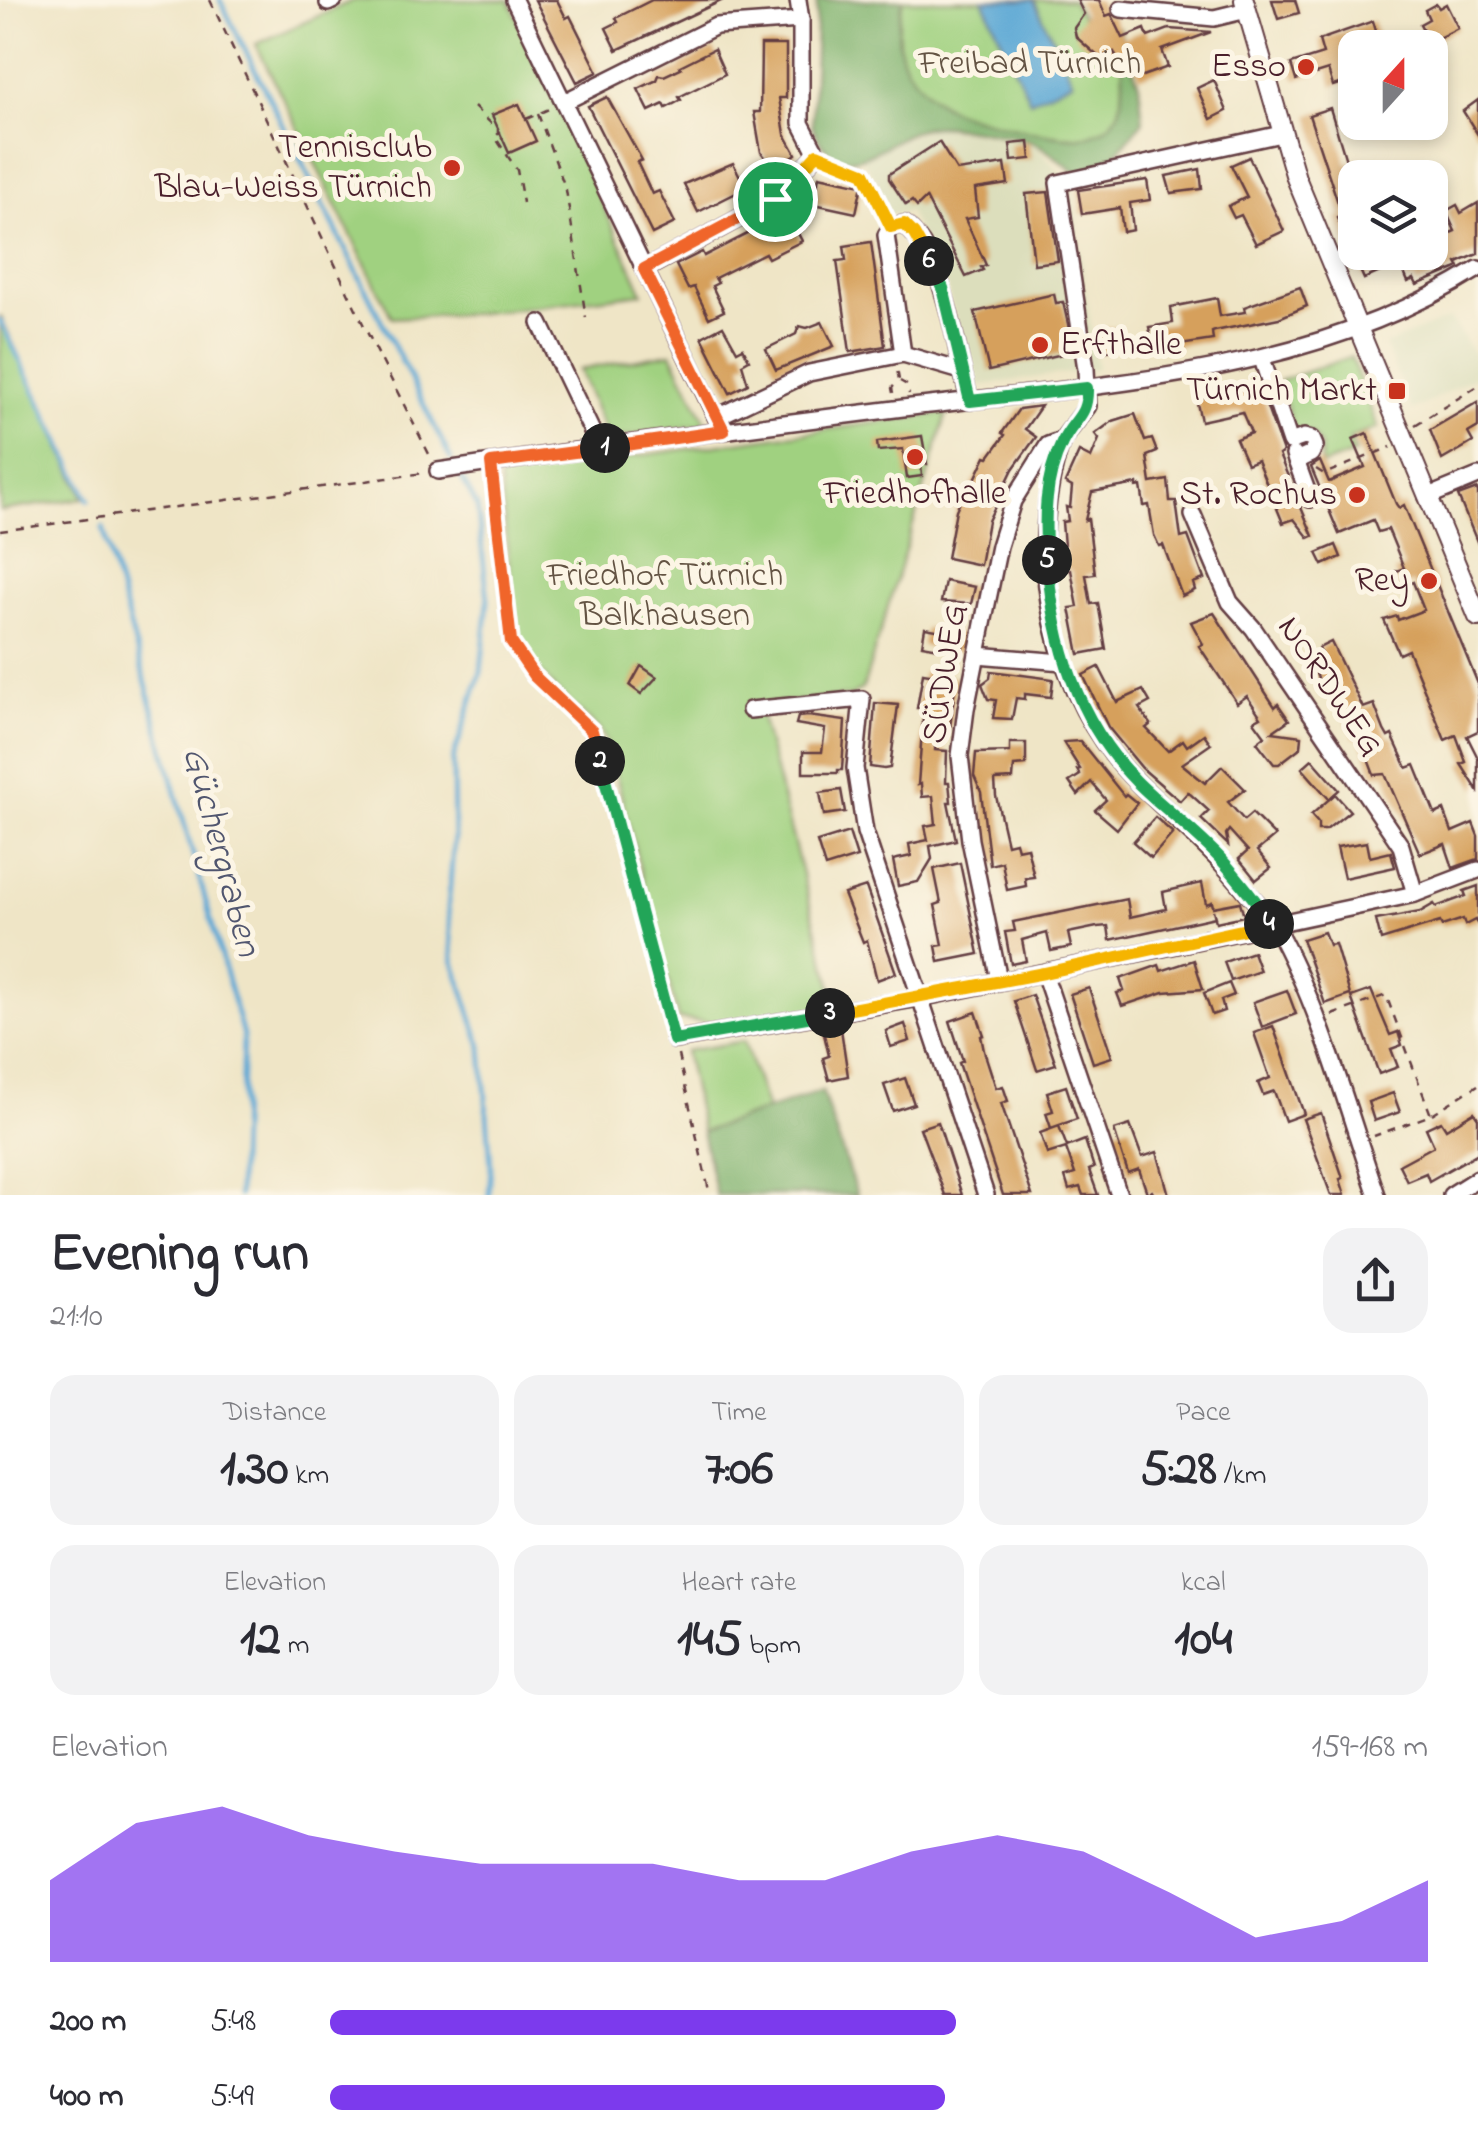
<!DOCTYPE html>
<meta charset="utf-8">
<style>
:root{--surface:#fff;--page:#f2f2f3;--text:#2b2b33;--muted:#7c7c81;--accent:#7c3aed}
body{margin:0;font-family:"Indie Flower",sans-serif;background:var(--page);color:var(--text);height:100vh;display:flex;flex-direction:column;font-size:38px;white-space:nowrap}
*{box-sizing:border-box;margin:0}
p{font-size:32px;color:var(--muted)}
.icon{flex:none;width:55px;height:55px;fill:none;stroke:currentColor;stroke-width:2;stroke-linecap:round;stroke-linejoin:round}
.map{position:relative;height:1195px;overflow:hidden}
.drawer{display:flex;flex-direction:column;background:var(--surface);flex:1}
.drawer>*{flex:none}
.needle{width:65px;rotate:21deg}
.tools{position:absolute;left:1338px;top:30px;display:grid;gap:20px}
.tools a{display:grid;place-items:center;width:110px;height:110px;border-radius:20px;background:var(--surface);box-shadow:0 5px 15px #0003;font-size:50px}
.pin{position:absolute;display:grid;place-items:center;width:85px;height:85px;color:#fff;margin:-42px;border:5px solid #fff;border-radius:50%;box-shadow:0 2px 10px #0007}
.km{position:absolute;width:50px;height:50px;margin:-25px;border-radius:50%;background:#222;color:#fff;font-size:28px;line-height:50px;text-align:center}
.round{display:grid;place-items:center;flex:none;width:105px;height:105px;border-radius:30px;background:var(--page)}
.head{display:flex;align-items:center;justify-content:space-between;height:170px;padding:0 50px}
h1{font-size:55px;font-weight:700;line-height:75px}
.metrics{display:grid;grid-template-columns:repeat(3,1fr);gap:15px;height:170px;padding:10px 50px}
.metrics div{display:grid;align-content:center;border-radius:25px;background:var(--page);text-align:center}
.metrics b{font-size:50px;font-weight:700}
.metrics small{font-size:28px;font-weight:400}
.metrics p{font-size:28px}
.chart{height:280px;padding:20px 50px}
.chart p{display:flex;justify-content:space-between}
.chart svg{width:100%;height:180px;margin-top:10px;fill:var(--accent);opacity:.7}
ul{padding:0 50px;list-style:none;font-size:32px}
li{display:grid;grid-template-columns:160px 120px 1fr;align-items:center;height:75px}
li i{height:25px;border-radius:12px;background:var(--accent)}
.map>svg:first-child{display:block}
</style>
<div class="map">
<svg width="1478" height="1195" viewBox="0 0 1478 1195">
<rect width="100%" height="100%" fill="#fcf5e5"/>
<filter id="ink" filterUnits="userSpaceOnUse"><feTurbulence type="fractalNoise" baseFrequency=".01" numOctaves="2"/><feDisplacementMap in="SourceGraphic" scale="20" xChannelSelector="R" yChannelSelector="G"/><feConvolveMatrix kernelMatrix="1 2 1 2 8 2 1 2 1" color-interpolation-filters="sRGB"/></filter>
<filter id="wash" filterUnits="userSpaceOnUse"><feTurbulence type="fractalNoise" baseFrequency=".0048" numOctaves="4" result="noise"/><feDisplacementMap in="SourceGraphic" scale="40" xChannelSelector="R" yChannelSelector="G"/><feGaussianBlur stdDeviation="2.25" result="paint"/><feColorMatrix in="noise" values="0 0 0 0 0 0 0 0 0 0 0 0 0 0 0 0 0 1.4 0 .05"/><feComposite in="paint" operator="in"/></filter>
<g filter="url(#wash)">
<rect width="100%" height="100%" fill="#efe5c6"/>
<g fill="#dcdebc">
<path d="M933 126 1032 141 1071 185 1097 369 975 386 946 285 908 211 880 217 879 186 862 158Z"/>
<path d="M1450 318 1478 361V375L1412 411 1385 345Z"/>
</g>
<g fill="#a0d180" stroke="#757856" stroke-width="2.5">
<path d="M354 0H509L643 293 473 314 392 318 256 44Z"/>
<path d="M903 0H1072L1095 39 1119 28C1121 53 1131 108 1109 125 1103 130 1088 137 1081 137 1054 139 968 119 945 106 932 99 914 80 906 68 895 49 898 21 903 0Z"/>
<path d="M0 315 84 498 0 511Z"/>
<path d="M671 353 707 424 608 439 579 370Z"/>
<path d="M1351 357 1378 428 1350 438 1355 453 1321 466V446L1312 434 1295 432 1279 381Z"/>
<path d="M947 413 863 688 851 696 758 705 837 1008 739 1026 678 1019 609 747 600 730 556 690 532 662 517 636 499 475Z"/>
<path d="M744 1041 767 1110 702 1132 685 1051Z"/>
</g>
<g fill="#80b36e" stroke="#65694c" stroke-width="2.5">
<path d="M817 0H903C898 21 895 49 907 68 914 80 932 99 945 106 968 119 1054 139 1081 137 1088 137 1103 130 1109 125 1131 108 1121 53 1119 28L1139 84 1143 121 1116 154 1079 175C1065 165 1051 152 1035 143 1025 137 949 125 935 126 891 128 841 202 812 125Z"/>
<path d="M822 1091 857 1195H716L702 1132Z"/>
</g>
<path fill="#5ca8d5" stroke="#536480" stroke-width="2.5" d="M983 0H1034L1073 81 1030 101Z"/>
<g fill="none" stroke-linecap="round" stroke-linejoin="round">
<g stroke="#5ca8d5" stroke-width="5">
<path d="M220 0 451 459"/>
<path d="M0 320 89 500"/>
<path d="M461 477 477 506 488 600 481 672 453 759 454 837 448 908 453 959 482 1048 491 1166 489 1195"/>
<path d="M103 528 243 1036 238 1195"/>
</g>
</g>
<g id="blocks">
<g fill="#d6a05b">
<path d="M535 0H557L566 18 570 16 598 72 577 82Z"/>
<path d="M652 0H723L617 50 606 28 618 22 616 18Z"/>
<path d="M1077 0H1099L1106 16 1111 14 1113 17 1123 38 1145 29 1148 37 1169 29 1211 32 1162 50 1168 67 1140 77 1134 60 1121 67 1114 52 1100 58 1076 37 1074 28 1084 14Z"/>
<path d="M1272 0H1295L1299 13 1278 19Z"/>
<path d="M1436 4 1439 8 1446 4 1458 28 1430 42 1420 24 1429 19 1425 10Z"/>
<path d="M1373 21 1381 48H1355V79L1333 86 1328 70 1296 80 1291 64 1323 54 1319 40Z"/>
<path d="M761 45H786V98H779L785 134 796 154 775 170 761 152 754 112H760Z"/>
<path d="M714 49 725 74 679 97 681 100 666 108 664 104 649 111 638 89 657 80 659 75 664 76 681 68 680 66Z"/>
<path d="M1214 80 1227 111 1211 119 1197 88Z"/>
<path d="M607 97 642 160 637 162 652 194 659 191 675 223 652 234 588 106Z"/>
<path d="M1478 100V135L1463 111Z"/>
<path d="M519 104 536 141 509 153 492 115Z"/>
<path d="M1330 108 1347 164 1362 159 1367 174 1350 179 1355 192V252H1396L1397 256 1406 252H1430V242L1455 231 1446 211 1457 205 1461 213 1478 203V254L1457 263 1459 267 1455 269 1417 285 1414 279 1408 282 1400 263 1364 279 1337 218 1342 215 1309 115Z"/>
<path d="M939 142 957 171 1005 164 1008 184 975 189 978 217 965 219 986 265 981 267 983 270 966 277 926 198 917 207 912 201 906 205 889 179V174Z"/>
<path d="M1029 142 1031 159 1012 161 1010 144Z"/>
<path d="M1249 157 1284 231 1256 244 1241 215 1234 218 1228 206 1247 197 1231 165Z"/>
<path d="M733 163 746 188 698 212 684 184Z"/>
<path d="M1200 169 1202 189 1171 193 1166 176Z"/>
<path d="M819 176 862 185 856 213 814 204Z"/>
<path d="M1147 180 1150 200 1130 203 1133 230 1123 232 1120 208 1082 214 1078 190Z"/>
<path d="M1048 192 1058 261 1034 264 1026 194Z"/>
<path d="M778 214 785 226H794L802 241 768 258 765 253 715 278 718 283 712 286 724 311 709 318 694 287 688 289 676 265 702 252 704 256 759 228H770Z"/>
<path d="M871 242 885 346 850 352 837 261 846 260 844 246Z"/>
<path d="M1300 287 1307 306 1279 318 1215 331 1212 332 1213 340 1153 349 1149 327 1173 323 1171 307 1217 298 1220 316 1245 312 1244 307Z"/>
<path d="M1054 294 1056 303 1063 302 1068 324 1071 343 1066 344 1067 353 989 371 975 312Z"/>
<path d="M822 322 834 346 776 370 766 349 796 334 799 326 807 328Z"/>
<path d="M723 326 737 351 743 348 749 360 742 364 748 384 730 393 702 337Z"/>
<path d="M1116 327 1119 349 1101 352 1098 330Z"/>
<path d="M1259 386 1283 452 1279 455 1313 536 1309 538 1294 519 1283 523 1257 460 1247 464 1236 439 1251 433 1242 412 1201 421 1196 399Z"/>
<path d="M1478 402V427L1468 433 1473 442 1442 460 1430 430Z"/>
<path d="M1041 406 1025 429 1036 437 1013 469 988 521 980 565 947 558 956 510 964 492 968 494 986 456 989 457 1005 435 1002 433 1019 409Z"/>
<path d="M1135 414 1145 441 1152 439 1157 452 1147 456 1151 483 1168 480 1170 501H1176L1181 538 1188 536 1204 579 1193 583 1195 590 1182 596 1163 545 1159 546 1154 535 1149 505 1144 506 1141 486 1137 487V484L1092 492 1085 520 1088 519 1095 574 1086 575 1091 604 1098 603 1106 649 1079 654 1070 608 1078 607 1071 570H1066L1062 522 1068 521 1066 507 1070 508 1072 487 1065 483 1079 452 1091 458 1099 439 1095 434 1113 421Z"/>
<path d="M1367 433 1396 504 1399 508 1404 505 1478 684V731L1467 736 1478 758V791L1461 764 1466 762 1456 735 1445 740 1408 650 1399 654 1384 620 1397 616 1398 620 1424 610 1413 582 1401 588 1394 572 1404 568 1388 529 1378 532 1373 520 1339 534 1311 467 1320 461 1329 482 1365 467 1353 439Z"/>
<path d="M922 436 927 464H921L922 476 907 478 903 449 878 451 877 442Z"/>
<path d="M1477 489 1478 492V544L1458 496Z"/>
<path d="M1336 545 1341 557 1323 565 1317 553Z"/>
<path d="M945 581 975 587 971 604 941 602Z"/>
<path d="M1214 613 1275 707 1278 704 1289 720 1272 732 1302 736 1301 747 1279 764H1274L1257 742 1265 736 1254 721 1261 717 1247 696 1237 703 1199 646 1203 644 1191 622Z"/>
<path d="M925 628 965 635 962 652 922 645Z"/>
<path d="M1331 642 1363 708 1374 704 1384 730 1388 737 1392 735 1407 768 1415 765 1435 814 1444 810 1452 832 1473 823 1478 836V859L1453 868 1445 844 1420 854 1385 774 1374 775 1361 741 1358 737 1354 738 1342 710 1339 711 1325 678 1319 681 1310 659 1321 654 1319 648Z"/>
<path d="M641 666 657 677 641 694 630 686Z"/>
<path d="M1099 667 1117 702 1143 690 1150 702 1139 708 1151 724 1146 728 1168 751 1183 740 1187 746 1204 734 1211 744 1182 764 1205 783 1222 766 1245 789 1228 802 1244 820 1252 813 1275 836 1257 851 1271 868 1256 880 1239 859 1248 851 1229 830 1226 834 1228 845 1201 819 1209 811 1188 792 1180 801 1173 795 1142 768 1108 727 1083 675Z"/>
<path d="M991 671 1053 679 1051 697 1025 694V699L1016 698 1012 719 993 718 996 700 988 699 982 684 990 678Z"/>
<path d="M923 673 956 678 950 728 936 726 935 750 947 751 946 782H949L951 802H948L956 840 930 846 932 859 918 882 898 886 893 860 911 856 909 844 928 840 925 826 936 824 933 796 922 797 921 784 918 785 923 717 922 708H917Z"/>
<path d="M875 703 898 705 890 768 884 769 870 767Z"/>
<path d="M808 716 845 721 842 770H838V773H803V752H822L825 729 796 724 798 717Z"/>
<path d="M1080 741 1124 796 1126 794 1137 803 1117 829 1095 810 1106 800 1091 782 1078 795 1069 782 1080 775 1077 770 1080 769 1063 742Z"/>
<path d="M1010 743H1026V765L1014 766 1013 779 995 780 996 796 1007 844 1015 842 1017 849 1027 847 1034 877 1025 878 1026 886 1007 890 1002 862 990 865 981 792 974 776 976 753 1010 752Z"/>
<path d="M1312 759 1339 790 1329 799 1302 768Z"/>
<path d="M841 790 845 812 824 815 820 793Z"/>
<path d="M1335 794 1350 811 1326 830H1318V823L1311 815Z"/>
<path d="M1155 817 1173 833 1151 858 1133 842Z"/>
<path d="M849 832 857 857 825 867 817 842Z"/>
<path d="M1367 842 1370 857 1391 852 1395 867 1344 878 1337 847Z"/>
<path d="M960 863 979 954 939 962 936 946 943 945 935 905 941 903 934 869Z"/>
<path d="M1202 883 1206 904 1212 902 1213 907 1240 902 1244 916 1216 922 1213 910 1215 917 1110 940 1108 926 1097 927 1068 933 1071 947 1051 951 1047 933 1022 940 1026 961 1011 964 1005 932 1015 931 1013 922 1127 899 1130 917 1166 909 1163 892Z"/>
<path d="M1478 886V925L1475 920 1465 925 1463 919 1442 926 1440 922 1381 940 1376 920 1420 912 1434 904 1436 907 1466 896 1464 891Z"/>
<path d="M866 887 896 973 877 980 867 940 863 942 844 894Z"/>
<path d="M1324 932 1329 945 1335 944 1350 995 1325 1004 1302 939Z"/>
<path d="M1253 952 1260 971 1231 981 1224 962Z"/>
<path d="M1194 960 1203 989 1164 992 1122 1006 1117 993 1124 991 1120 979 1159 965 1161 971Z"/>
<path d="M1229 983 1234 995 1221 1000 1224 1011 1212 1015 1204 993Z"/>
<path d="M1089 988 1112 1057 1093 1063 1070 994Z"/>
<path d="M1287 990 1296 1014 1262 1027 1253 1002Z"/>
<path d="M1371 990 1390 1035 1398 1032 1402 1045 1391 1049 1398 1067 1379 1074 1351 997Z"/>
<path d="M1032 995 1056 1064 1037 1070 1014 1001Z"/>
<path d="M976 1012 984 1035 981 1036 984 1051 996 1088 1003 1086 1008 1101 1001 1103 1032 1195H1003L959 1063 963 1061 950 1021Z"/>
<path d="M905 1024 910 1041 891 1047 886 1031Z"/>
<path d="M1273 1026 1304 1114 1285 1121 1274 1091 1263 1095 1258 1083 1270 1078 1254 1033Z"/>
<path d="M841 1029 848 1076 829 1080 823 1058 829 1056 824 1034Z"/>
<path d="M905 1078 914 1104 893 1111 884 1085Z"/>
<path d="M1066 1086 1077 1119 1051 1128 1046 1113 1053 1111 1047 1092Z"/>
<path d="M1393 1093 1400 1112 1374 1121 1368 1102Z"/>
<path d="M1474 1112 1478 1118V1153L1429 1181 1426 1173 1407 1181 1399 1165 1434 1146 1426 1128 1441 1121 1446 1129Z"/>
<path d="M1321 1113 1343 1178 1340 1179 1345 1195H1331L1303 1119Z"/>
<path d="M938 1122 954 1171 962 1195H945L920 1128Z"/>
<path d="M1130 1125 1142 1157 1157 1152 1169 1195H1154L1152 1191 1147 1193 1139 1169 1128 1173 1114 1130Z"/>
<path d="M1059 1126 1067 1147 1085 1140 1094 1168 1089 1170 1098 1195H1083L1080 1187 1069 1190 1065 1177 1075 1174 1066 1148 1047 1154 1040 1133Z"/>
</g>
</g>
</g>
<g filter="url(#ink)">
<use href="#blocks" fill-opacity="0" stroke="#633d42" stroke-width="2.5"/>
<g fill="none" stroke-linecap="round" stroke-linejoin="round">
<defs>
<g id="minor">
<path d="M514 0 723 431"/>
<path d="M328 3 334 0"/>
<path d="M1121 9 1214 18 1247 10"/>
<path d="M564 102 716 26 801 20 798 0"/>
<path d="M645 269 775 199 817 154 801 123V20"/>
<path d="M540 323 600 448"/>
<path d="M1262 359 1290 442 1304 437 1312 439 1315 446 1311 454 1296 461"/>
<path d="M961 371 903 354 886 235 891 227 904 224C948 261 954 348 970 401"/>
<path d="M717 417 809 373 903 354"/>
<path d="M1062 440C1023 554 1051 699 1139 784 1176 820 1214 851 1246 891 1256 902 1267 913 1275 926 1321 1009 1346 1106 1377 1195"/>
<path d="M1294 455 1310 499"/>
<path d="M438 471C590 448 743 428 895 409 1093 385 1305 378 1478 269"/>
<path d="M1427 497 1478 476"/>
<path d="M1193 515 1230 602 1253 628 1401 846 1415 894"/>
<path d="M977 655 1063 662"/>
<path d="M750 710 862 699 855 768 865 832 986 1195"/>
<path d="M1044 973 1119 1195"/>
<path d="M999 980 970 840 960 756 966 709 987 604 999 546 1013 501 1048 445 1062 440 1088 406 1086 369 1058 183 1281 134"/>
<path d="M675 1040 920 998 1177 945 1415 894 1478 870"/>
<path d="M1451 1195 1478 1178"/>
</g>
<path id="major" d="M1244 0 1296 178 1478 617"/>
</defs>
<use href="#minor" stroke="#633d42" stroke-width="20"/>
<use href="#major" stroke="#633d42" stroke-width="22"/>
<g stroke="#633d42" stroke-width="2.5" stroke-dasharray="8 8" stroke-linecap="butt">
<path d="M210 0 366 330 431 458"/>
<path d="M474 107 500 132 495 137 517 170 523 203"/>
<path d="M538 114 566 190 586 318"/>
<path d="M526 119 549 109"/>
<path d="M832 161 865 173 885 215"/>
<path d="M900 381 907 385 909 394"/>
<path d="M893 393 892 388 899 380 897 369"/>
<path d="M1415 425 1478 386"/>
<path d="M1316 469 1324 474 1391 447"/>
<path d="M493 479 511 641 534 676 592 731 670 1023"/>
<path d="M0 531 424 473"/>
<path d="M1332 1015 1386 995 1431 1115 1374 1136"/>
<path d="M678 1055 710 1195"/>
<path d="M1432 1114 1478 1085"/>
</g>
<use href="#minor" stroke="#fff" stroke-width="15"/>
<use href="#major" stroke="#fff" stroke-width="18"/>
</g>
</g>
<g fill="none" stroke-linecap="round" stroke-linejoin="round" filter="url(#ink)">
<defs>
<path id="split-1" d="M605 448 724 431 644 269 775 199"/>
<path id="split-2" d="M600 761 592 731 534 676 511 642 491 463 605 448"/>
<path id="split-3" d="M600 761 674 1040 830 1013"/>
<path id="split-4" d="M830 1013 1044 973 1269 924"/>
<path id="split-5" d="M1047 560C1054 643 1076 720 1136 781 1161 806 1190 827 1215 853 1236 874 1254 900 1273 923L1269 924"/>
<path id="split-6" d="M929 261 943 288 970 401 1087 388C1088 417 1073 419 1062 443 1044 479 1044 521 1047 560"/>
<path id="split-7" d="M775 199 817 154 864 173 891 227 904 224 914 234 929 261"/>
</defs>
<use href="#split-1" stroke="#fff" stroke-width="20"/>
<use href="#split-2" stroke="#fff" stroke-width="20"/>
<use href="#split-3" stroke="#fff" stroke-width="20"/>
<use href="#split-4" stroke="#fff" stroke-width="20"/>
<use href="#split-5" stroke="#fff" stroke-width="20"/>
<use href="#split-6" stroke="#fff" stroke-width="20"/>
<use href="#split-7" stroke="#fff" stroke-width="20"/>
<use href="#split-1" stroke="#f0652b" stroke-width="12"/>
<use href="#split-2" stroke="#f0652b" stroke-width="12"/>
<use href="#split-3" stroke="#22a559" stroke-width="12"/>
<use href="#split-4" stroke="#f5b400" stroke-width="12"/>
<use href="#split-5" stroke="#22a559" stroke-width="12"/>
<use href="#split-6" stroke="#22a559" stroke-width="12"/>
<use href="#split-7" stroke="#f5b400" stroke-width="12"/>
</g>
<g fill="#c8321e" stroke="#fcf5e5" stroke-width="4">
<circle cx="1306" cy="67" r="10"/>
<circle cx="452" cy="168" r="10"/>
<circle cx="1040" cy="345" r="10"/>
<rect x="1387" y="381" width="20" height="20" rx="5"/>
<circle cx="915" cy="457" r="10"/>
<circle cx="1357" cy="495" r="10"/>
<circle cx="1429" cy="581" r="10"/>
</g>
<g text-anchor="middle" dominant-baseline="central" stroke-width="10" stroke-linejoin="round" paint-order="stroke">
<g font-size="35" fill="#645444" stroke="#fcf5e5">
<text x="1030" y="64">Freibad Türnich</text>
<text x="665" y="576">Friedhof Türnich<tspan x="665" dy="40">Balkhausen</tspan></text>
</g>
<g font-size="35" fill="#4a1f2b" stroke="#fcf5e5" text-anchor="end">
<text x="1286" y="67">Esso</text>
<text x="432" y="148">Tennisclub<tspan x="432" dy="40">Blau-Weiss Türnich</tspan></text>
<text x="1060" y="345" text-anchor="start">Erfthalle</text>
<text x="1377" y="391">Türnich Markt</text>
<text x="915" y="494" text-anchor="middle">Friedhofhalle</text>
<text x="1337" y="495">St. Rochus</text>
<text x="1409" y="581">Rey</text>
</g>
<g font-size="35" fill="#4a1f2b" stroke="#fcf5e5">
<text transform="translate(946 674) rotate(-81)">SÜDWEG</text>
<text transform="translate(1329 687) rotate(56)">NORDWEG</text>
</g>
<g font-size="38" font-style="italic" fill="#51566f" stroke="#fcf5e5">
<text transform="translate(220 852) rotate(75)">Güchergraben</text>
</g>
</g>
</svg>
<div class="tools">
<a><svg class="needle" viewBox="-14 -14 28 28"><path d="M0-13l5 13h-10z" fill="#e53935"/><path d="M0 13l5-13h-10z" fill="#7c7c81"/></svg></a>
<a><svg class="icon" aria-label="layers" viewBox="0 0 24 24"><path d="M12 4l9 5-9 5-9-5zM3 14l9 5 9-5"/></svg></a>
</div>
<div class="pin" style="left:775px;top:199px;background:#1e9e55"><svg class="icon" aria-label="arrive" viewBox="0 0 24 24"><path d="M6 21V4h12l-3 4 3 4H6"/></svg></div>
<b class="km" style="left:605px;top:448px">1</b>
<b class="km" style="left:600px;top:761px">2</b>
<b class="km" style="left:830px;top:1013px">3</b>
<b class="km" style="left:1269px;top:924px">4</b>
<b class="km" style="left:1047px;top:560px">5</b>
<b class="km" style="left:929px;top:261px">6</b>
</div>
<section class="drawer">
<div class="head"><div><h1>Evening run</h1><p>21:10</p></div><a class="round"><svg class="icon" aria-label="share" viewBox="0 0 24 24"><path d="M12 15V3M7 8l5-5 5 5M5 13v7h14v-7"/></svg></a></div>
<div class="metrics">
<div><p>Distance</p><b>1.30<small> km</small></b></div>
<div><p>Time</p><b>7:06</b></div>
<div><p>Pace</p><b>5:28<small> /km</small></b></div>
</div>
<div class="metrics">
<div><p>Elevation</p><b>12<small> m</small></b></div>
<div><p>Heart rate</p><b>145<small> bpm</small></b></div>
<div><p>kcal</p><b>104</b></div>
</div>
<div class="chart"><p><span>Elevation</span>159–168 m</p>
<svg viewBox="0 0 160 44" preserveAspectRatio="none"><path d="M0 44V24L10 10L20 6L30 13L40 17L50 20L60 20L70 20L80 24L90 24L100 17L110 13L120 17L130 27L140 38L150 34L160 24V44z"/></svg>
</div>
<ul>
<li><b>200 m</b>5:48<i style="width:57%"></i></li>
<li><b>400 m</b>5:49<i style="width:56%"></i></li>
</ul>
</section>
